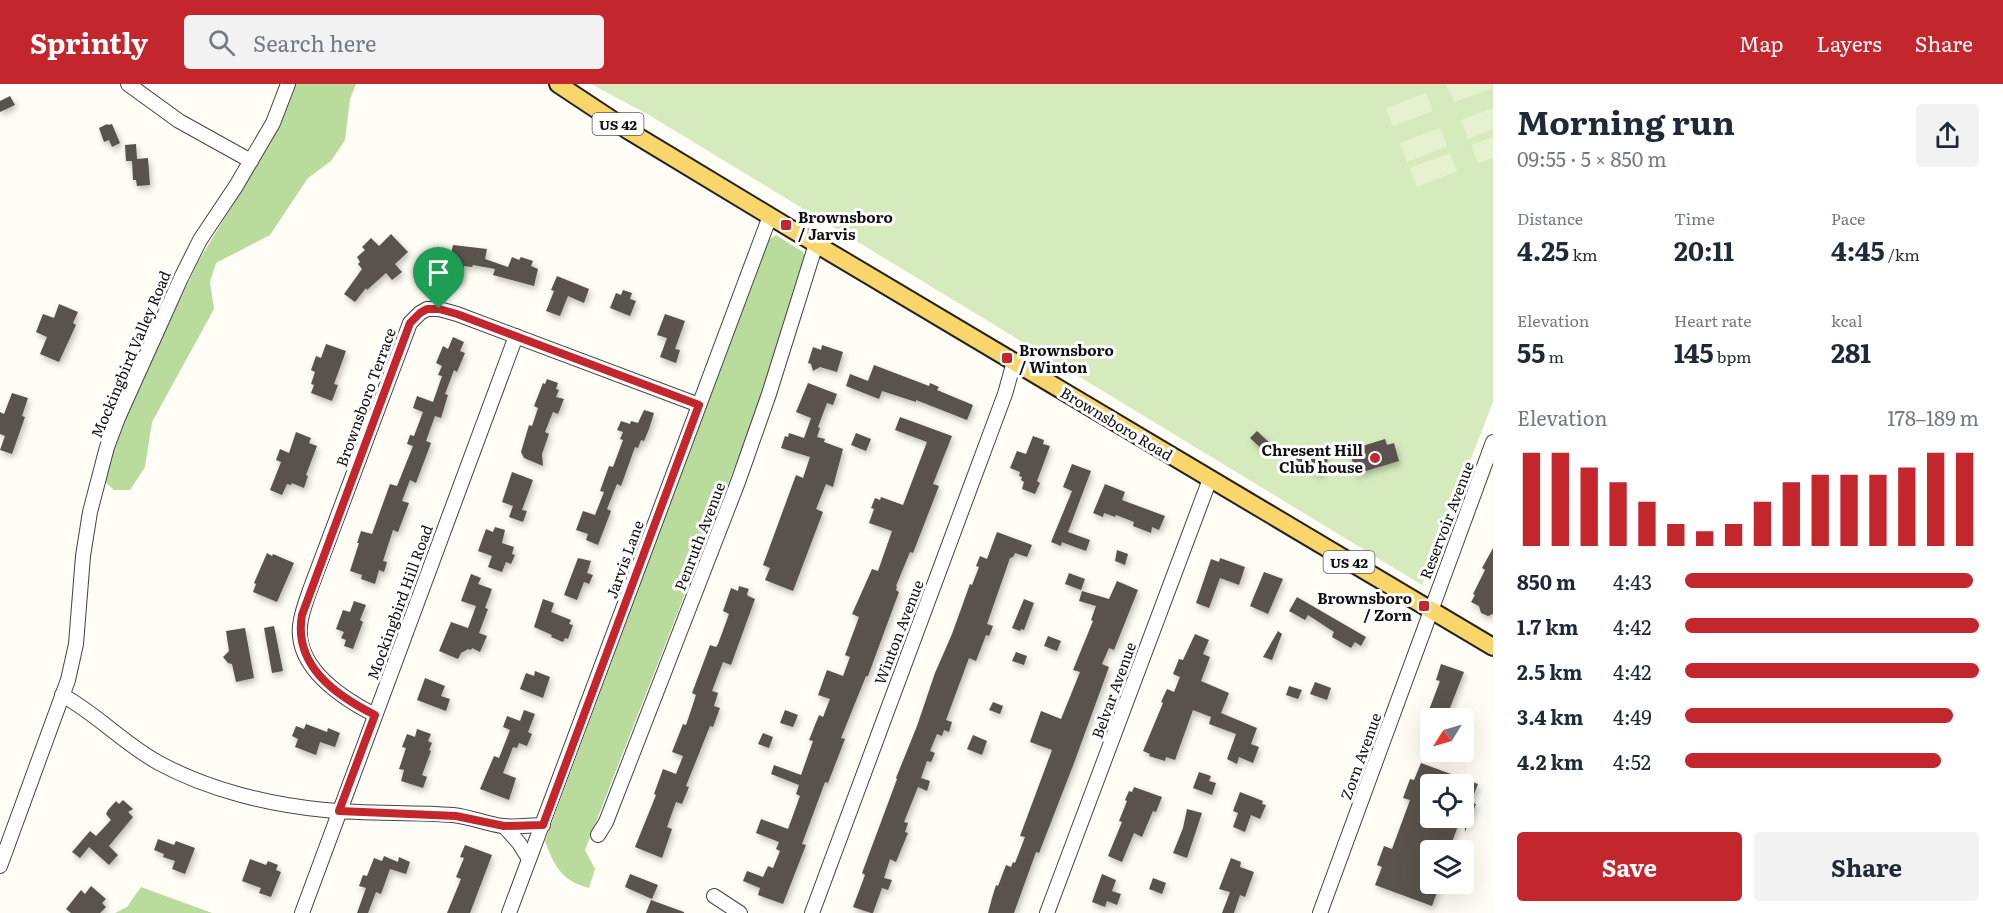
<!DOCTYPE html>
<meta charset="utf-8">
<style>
:root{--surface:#fff;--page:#f2f2f3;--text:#1f2937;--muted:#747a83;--accent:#c4262e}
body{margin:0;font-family:Literata,serif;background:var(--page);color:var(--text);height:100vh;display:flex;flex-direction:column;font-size:22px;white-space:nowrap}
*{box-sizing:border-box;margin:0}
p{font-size:20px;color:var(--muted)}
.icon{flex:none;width:33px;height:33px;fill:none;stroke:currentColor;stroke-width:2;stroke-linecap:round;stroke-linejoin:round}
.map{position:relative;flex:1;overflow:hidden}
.panel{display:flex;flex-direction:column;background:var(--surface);width:510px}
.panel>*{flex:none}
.needle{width:39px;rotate:233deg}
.fabs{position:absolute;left:1420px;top:624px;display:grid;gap:12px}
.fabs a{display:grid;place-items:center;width:54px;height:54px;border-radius:6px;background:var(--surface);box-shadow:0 6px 24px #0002;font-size:30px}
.pin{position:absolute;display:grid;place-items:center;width:51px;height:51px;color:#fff;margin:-62px -26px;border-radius:50% 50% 50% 0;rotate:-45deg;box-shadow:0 0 6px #0007}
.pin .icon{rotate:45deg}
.round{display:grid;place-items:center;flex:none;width:63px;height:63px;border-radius:6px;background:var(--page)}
.summary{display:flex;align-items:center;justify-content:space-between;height:102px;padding:0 24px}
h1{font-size:33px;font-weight:700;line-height:45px}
.stats{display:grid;grid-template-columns:repeat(3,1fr);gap:9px;height:102px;padding:6px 24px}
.stats div{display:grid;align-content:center}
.stats b{font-size:26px;font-weight:700}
.stats small{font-size:16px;font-weight:400}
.stats p{font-size:16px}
.chart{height:168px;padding:12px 24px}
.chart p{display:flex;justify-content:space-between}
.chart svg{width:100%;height:108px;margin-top:6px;stroke:var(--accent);stroke-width:6}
.cta{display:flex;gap:12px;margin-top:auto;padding:12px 24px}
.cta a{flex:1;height:69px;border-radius:6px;background:var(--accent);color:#fff;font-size:24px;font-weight:700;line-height:69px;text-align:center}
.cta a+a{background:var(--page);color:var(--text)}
ul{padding:0 24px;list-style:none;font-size:20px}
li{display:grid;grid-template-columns:96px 72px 1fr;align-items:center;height:45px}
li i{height:15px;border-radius:8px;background:var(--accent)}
header{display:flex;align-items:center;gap:36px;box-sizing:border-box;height:84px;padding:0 30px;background:var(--accent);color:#fff}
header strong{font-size:28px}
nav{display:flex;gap:33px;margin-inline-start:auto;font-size:21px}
.search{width:420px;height:54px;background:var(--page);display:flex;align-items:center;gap:15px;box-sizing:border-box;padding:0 21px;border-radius:6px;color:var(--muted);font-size:22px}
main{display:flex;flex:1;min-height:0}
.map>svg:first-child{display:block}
</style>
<header>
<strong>Sprintly</strong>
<div class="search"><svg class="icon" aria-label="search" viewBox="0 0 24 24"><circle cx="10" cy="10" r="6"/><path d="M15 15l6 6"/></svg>Search here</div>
<nav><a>Map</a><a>Layers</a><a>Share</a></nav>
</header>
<main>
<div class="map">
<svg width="1493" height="829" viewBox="0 0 1493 829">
<defs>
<filter id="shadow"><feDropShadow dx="2" dy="3.5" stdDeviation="3" flood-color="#0004"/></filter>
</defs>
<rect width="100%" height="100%" fill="#fffdf5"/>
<path fill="#d5ebbd" d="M591 0H1493V318L1422 501 649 31Z"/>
<g fill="#b9dc9c">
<path d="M295 0H356L350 15 345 56 331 77 308 94 270 151 216 179 210 198 214 225 152 338 145 383 130 406H114L104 397 114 361 167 243 198 178 272 56Z"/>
<path d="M776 151 803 168 807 177 756 328 585 766 595 785 589 804C562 797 554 782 545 757L768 156Z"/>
<path d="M141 803 212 829H115L127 823Z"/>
</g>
<g fill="#e6f2cf">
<path d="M1446 0H1492L1493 4 1454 18Z"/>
<path d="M1426 9 1433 27 1393 42 1386 24Z"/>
<path d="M1493 24V45L1468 55 1461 36Z"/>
<path d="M1440 44 1447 62 1407 78 1400 59Z"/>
<path d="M1493 53V74L1478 79 1471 61Z"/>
<path d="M1450 69 1457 87 1417 103 1410 84Z"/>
</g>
<g fill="#5a524d" filter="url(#shadow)">
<path d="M10 12 15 21 0 28V17Z"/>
<path d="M107 40 108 41 112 40 120 59 112 63 109 56 104 58 99 44Z"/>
<path d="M136 60 137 75 148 74 150 101 137 102 136 96H133L132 77H126L125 61Z"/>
<path d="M391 150 408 168 395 180 402 188 392 196 386 189 367 206 366 204 355 218 344 210 362 185 358 180 360 178 357 173 365 166 362 163 371 154 379 162Z"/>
<path d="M453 161 487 165 485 175 508 183 512 173 519 176 521 173 533 177 531 182 538 185 534 202 493 191 495 185 473 181 472 183 464 182 462 198 450 196 454 174H450Z"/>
<path d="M557 192 589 205 584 219 568 212 560 232 546 227 554 207 551 206Z"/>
<path d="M623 206 632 209 630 215 636 217 630 232 610 224 616 209 621 211Z"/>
<path d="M59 220 78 228 73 239 76 241 59 278 40 270 47 253 36 248 43 230 54 234Z"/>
<path d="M665 230 685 237 675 265 680 266 676 279 660 273 667 254 657 251Z"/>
<path d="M453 253 464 258 460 267 465 269 457 288 454 286 445 310 448 311 441 334 435 332 426 357 431 359 416 399 410 396 402 417 409 419 398 448 393 446 383 477 387 478 384 488 379 486 375 500 361 495 362 491 350 487 359 459H357L361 447 372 450 390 400 397 402 413 362 407 360 410 351 414 352 423 328 413 324 417 312 433 318 442 292 438 291 442 282 436 279 443 262 448 265Z"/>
<path d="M326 260 346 267 334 300 338 301 332 317 311 309 314 301 311 300 315 288 311 286 316 272 321 274Z"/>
<path d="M822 261 843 268 837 288 820 283 813 287 811 280 808 279 813 263 821 266Z"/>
<path d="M874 281 929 302 930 299 939 303 937 306 973 321 967 336 916 316V318L882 307 879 315 846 302 850 290 868 297Z"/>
<path d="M547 295 558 299 556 305 559 306 556 313 564 315 558 330 553 328 545 348 549 350 542 370 543 382 524 374 521 368 529 341 532 342 538 324 534 322 543 299 545 300Z"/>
<path d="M808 299 837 310 833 321 827 319 818 343 820 344 817 353 825 355 824 358 843 365 833 403 826 400 816 425 823 428 793 507 765 496 770 484 763 481 796 391 803 394 810 373 781 364 785 352 788 353 789 349 804 354 811 334 796 328Z"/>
<path d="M12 309 28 314 22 332 25 333 12 370 0 366 5 352 0 350V328L4 330Z"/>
<path d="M644 326 654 329 649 345 644 357 641 356 638 364 635 363 621 402 617 400 607 425 611 427 598 461 586 456 588 450 576 446 583 427 595 431 604 408 600 407 609 382 613 383 623 356 620 355 623 348 617 346 621 337 630 340 631 337 638 339Z"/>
<path d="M900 333 952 352 933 400 939 402 913 469 910 468 896 502 897 503 896 506 899 508 868 592H866L841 654 845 655 828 699 825 698 802 760 806 761 783 820 758 811 760 804 743 797 747 787 763 793 768 782 773 784 780 767 776 765 779 758 756 749 761 735 788 745 800 712 796 710 799 701 771 690 774 681 801 691 813 657 809 656 819 631 823 633 830 615 818 611 827 586 843 592 850 573 845 571 859 533 852 530 872 485 878 487 892 447 869 439 874 425 871 424 875 414 880 416 881 413 903 421 927 358 895 346Z"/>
<path d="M1257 347 1271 360 1264 367 1250 354Z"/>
<path d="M296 348 311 354 309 359 317 362 306 391 308 392 304 404 292 399 291 401 287 400 282 411 270 406 281 378 276 376 280 365 289 369Z"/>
<path d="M856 349 871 355 866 367 851 361Z"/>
<path d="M1033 352 1044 356 1043 360 1050 362 1037 397 1040 399 1035 410 1022 405 1024 398 1021 396 1022 393 1019 392 1020 388 1010 384 1017 367 1026 370Z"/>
<path d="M1385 355 1387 361 1394 359 1399 377 1356 390 1351 372 1358 369 1356 364Z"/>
<path d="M1301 362 1328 376 1320 391 1294 374Z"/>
<path d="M1072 380 1091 387 1068 448 1090 456 1086 467 1064 459 1062 458 1061 462 1051 458 1072 407 1063 403Z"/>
<path d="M512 388 533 396 522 426 527 427 523 438 509 433 513 422 502 418Z"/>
<path d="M1105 400 1125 408 1122 416 1165 432 1159 446 1152 443 1151 449 1133 442 1134 438 1116 431 1115 433 1104 429 1103 433 1093 429Z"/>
<path d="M495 443 505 446 502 459 514 463 512 470 515 471 511 480 506 478 502 488 488 483 492 472 478 467 486 445 493 448Z"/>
<path d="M997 448 1032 461 1027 473 1015 469 1013 473 1010 474 987 540 993 542 989 552 986 551 976 577 969 574 946 636 952 638 949 648 944 646 942 652 937 650 930 667 935 669 931 678 927 677 921 694 930 697 927 707 918 703 904 738 908 739 905 748 908 749 896 778 890 775 884 794 892 796 888 806 882 804 873 829H871L853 823 865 791 862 789 897 695 896 694 917 642 935 589 952 550 970 500 972 501 979 483 976 482 980 472 987 475Z"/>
<path d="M1493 464V530L1488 532 1481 529 1479 522 1471 518 1475 511 1473 510 1485 486 1482 484Z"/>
<path d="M1117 466 1128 470 1125 481 1115 477Z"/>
<path d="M267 469 272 472 273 470 294 479 277 518 253 508 256 500 254 499Z"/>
<path d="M578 474 591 477 587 489 593 491 589 500 584 498 577 516 564 511Z"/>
<path d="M1220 474 1245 483 1239 501 1220 494 1209 524 1196 519 1211 475 1219 478Z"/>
<path d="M1264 488 1283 495 1268 530 1250 522Z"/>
<path d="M1069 489 1085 495 1081 506 1065 500Z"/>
<path d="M471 490 481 494 478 500 492 505 485 524 488 525 479 549 487 552 480 568 472 564 471 566 468 565 461 569 458 575 439 567 451 538 468 544 476 522 461 517Z"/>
<path d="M1117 497 1138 506 1114 566 1109 564 1102 580 1109 583 1074 679 1039 769 1036 768 1014 829H988L992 814 996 801 998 802 1006 781 1011 783 1013 778 1015 779 1025 753 1020 752 1052 666 1030 658 1041 627 1061 635 1080 588 1073 586 1093 537 1091 536 1096 522 1079 517 1082 507 1109 515Z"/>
<path d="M739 502 749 505 747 510 748 512 755 515 731 581 723 578 712 607 718 609 714 622 720 624 713 643 710 642 686 702 689 703 682 720 676 718 667 743 672 745 662 774 635 763 656 711 654 710 663 685 676 690 683 672 672 668 683 640 686 641 696 611 692 609 710 561 716 563 718 560 729 530 723 527 731 504 738 507Z"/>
<path d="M1297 513 1366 553 1361 562 1355 558 1351 564 1332 553 1334 548 1308 531 1305 536 1289 527Z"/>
<path d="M543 515 554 519 551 528 571 536 569 540 573 541 568 555 565 554 563 558 551 553 552 551 534 543Z"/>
<path d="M1024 515 1034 519 1024 546 1021 545 1020 547 1012 544Z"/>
<path d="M354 517 366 521 360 536 363 538 353 565 344 562 346 556 341 554 344 548 336 545 343 526 350 528Z"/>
<path d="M274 542 283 587 272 589 264 544Z"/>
<path d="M245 544 254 594 236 598 232 580 228 579 223 573 229 567 226 547Z"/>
<path d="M1278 547 1282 550 1272 576 1263 573Z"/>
<path d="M1195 550 1209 556 1203 570 1210 573 1201 597 1229 609 1221 629 1257 644 1251 660 1259 663 1253 679 1239 673 1237 680 1227 675 1236 650 1209 640 1211 633 1193 626 1175 676 1166 673 1165 677 1149 672 1150 670 1143 667 1163 619 1161 618 1167 605 1174 608 1180 593 1173 590 1179 575 1183 576Z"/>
<path d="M1048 552 1061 557 1057 567 1044 562Z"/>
<path d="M1016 568 1027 572 1024 581 1012 577Z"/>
<path d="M1441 580 1464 588 1446 634H1426L1440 597 1436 596Z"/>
<path d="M535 587 550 593 543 614 520 605 526 589 534 592Z"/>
<path d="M425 594 445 602 441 612 450 615 446 627 417 616Z"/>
<path d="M1315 598 1331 604 1327 616 1310 610Z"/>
<path d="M1289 602 1302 606 1298 615 1286 611Z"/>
<path d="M993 618 1003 622 1000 630 989 626Z"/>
<path d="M524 626 535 630 528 648 532 650 527 662 519 659 517 664 513 663 503 689 516 694 509 716 480 705 494 672 499 674 510 646 503 643 507 632 520 637Z"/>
<path d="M785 626 798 631 793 643 780 639Z"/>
<path d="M306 640 327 648 328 644 340 649 335 663 320 658 316 671 295 663 298 655 292 652 296 642 304 645Z"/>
<path d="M417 645 431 650 428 657 432 659 429 666 431 667 422 691 427 693 423 704 401 697 404 686 399 685 406 664 402 663 407 650 415 653Z"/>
<path d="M763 649 773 653 769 664 758 660Z"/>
<path d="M973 651 987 657 982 671 967 665Z"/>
<path d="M1421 679 1478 700 1471 718 1476 720 1465 748 1464 700H1429L1421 719 1428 722 1424 734H1461L1449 766H1431V800H1440L1432 822 1375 801 1382 783 1377 781 1384 762 1392 765 1410 716 1403 714 1410 695 1414 696Z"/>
<path d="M1199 688 1211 692 1209 697 1216 699 1212 711 1193 704Z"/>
<path d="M1134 703 1162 713 1156 728 1153 727 1142 753 1134 749 1122 778 1108 772 1122 738 1119 737 1127 717 1125 716 1129 707 1132 708Z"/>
<path d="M1240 708 1263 717 1262 720 1266 721 1260 735 1251 731 1245 748 1233 743 1238 729 1233 727Z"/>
<path d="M123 716 133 725 128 728 133 733 109 762 118 771 109 781 89 763 80 774 72 768 90 747 96 752 111 736 106 730 108 726 116 717 119 720Z"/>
<path d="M1187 725 1202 729 1187 774 1173 769 1183 744Z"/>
<path d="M158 755 174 761 176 757 195 764 185 790 172 785 175 777 163 773 164 770 154 766Z"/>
<path d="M465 761 492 771 470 829H447L461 795 456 793 464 774 460 773Z"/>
<path d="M384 772 398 778 399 773 410 778 406 790 390 785 381 810 376 808 368 829H357L366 804 359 802 363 791 367 792 374 774 382 777Z"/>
<path d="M1231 774 1241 778 1240 783 1254 788 1245 813 1240 811 1234 829H1222L1230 808 1219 805Z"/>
<path d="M250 775 266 781 268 777 278 781 276 786 281 788 271 813 259 809 261 804 242 797Z"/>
<path d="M630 790 658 801 652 815 625 803Z"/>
<path d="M1102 790 1116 796 1112 807 1121 810 1117 821 1107 817 1105 823 1092 818Z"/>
<path d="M1153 794 1166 799 1162 810 1149 805Z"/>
<path d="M91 802 106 815 102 819 106 823 100 829H71L66 825 81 806 85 810Z"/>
<path d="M651 816 684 828V829H646Z"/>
</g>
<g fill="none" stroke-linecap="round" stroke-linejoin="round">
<defs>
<g id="minor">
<path d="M128 0 179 37 251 77"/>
<path d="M62 611C97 630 124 660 159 679 209 706 270 721 325 726 368 730 410 728 453 731 470 733 485 739 502 742 515 744 530 741 543 741"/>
<path d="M375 631C342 614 296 584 300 542 301 530 306 517 310 506L410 239 420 229 427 225H439L457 230 699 321"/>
<path d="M504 742 519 759 529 775"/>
<path d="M598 751 606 738 738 398 769 310 816 160"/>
<path d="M0 782 68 596 76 560 83 472 90 428 107 363 118 334 181 194 200 156 236 102 273 39 288 0"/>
<path d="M714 812 740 829"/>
<path d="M302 829 516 252"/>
<path d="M509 829 770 132"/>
<path d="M812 829 1005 310 1014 278"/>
<path d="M1047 829 1210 395"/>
<path d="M1320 829 1493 358"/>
</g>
<path id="major" d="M558 0 629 47 816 160 1493 563"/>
</defs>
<use href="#minor" stroke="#444" stroke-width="16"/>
<use href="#major" stroke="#222" stroke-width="20"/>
<use href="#minor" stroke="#fff" stroke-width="14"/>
<use href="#major" stroke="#f9d66b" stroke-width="16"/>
</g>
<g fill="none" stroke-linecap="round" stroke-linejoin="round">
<defs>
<path id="route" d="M427 225H439L457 230 699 321 543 741 504 742 456 732 339 727 375 631C335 611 293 581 302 531L410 239 420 229Z"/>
</defs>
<use href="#route" stroke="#fff" stroke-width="12"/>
<use href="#route" stroke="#c4262e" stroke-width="8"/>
</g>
<g fill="#c4262e" stroke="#fff" stroke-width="2">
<rect x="780" y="135" width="12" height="12" rx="3"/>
<rect x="1001" y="268" width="12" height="12" rx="3"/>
<circle cx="1375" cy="374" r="6"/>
<rect x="1418" y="516" width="12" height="12" rx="3"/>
</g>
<g text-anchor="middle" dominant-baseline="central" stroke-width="6" stroke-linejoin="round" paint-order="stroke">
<g fill="#fff" stroke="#585858" stroke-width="1.5">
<rect x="592.5" y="29" width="51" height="22" rx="4.5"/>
<rect x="1323.5" y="467" width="51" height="22" rx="4.5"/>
</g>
<g font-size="14" font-weight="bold" fill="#111">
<text x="618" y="40">US 42</text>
<text x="1349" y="478">US 42</text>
</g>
<g font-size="15" font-weight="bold" fill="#111" stroke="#fff" text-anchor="start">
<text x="798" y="132">Brownsboro<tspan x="798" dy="17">/ Jarvis</tspan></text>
<text x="1019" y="265">Brownsboro<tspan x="1019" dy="17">/ Winton</tspan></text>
<text x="1363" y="365" text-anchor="end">Chresent Hill<tspan x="1363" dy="17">Club house</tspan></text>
<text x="1412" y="513" text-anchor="end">Brownsboro<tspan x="1412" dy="17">/ Zorn</tspan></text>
</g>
<g font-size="15" fill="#111" stroke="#fff">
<text transform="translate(130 270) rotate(-67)">Mockingbird Valley Road</text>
<text transform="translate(365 313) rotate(-70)">Brownsboro Terrace</text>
<text transform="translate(1117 339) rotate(31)">Brownsboro Road</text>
<text transform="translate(1446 436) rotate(-69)">Reservoir Avenue</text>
<text transform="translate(699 452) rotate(-69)">Penruth Avenue</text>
<text transform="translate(624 475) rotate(-70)">Jarvis Lane</text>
<text transform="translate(399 518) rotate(-70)">Mockingbird Hill Road</text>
<text transform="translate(898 548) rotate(-69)">Winton Avenue</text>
<text transform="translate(1113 606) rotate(-70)">Belvar Avenue</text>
<text transform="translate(1360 672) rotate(-70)">Zorn Avenue</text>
</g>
</g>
</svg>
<div class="fabs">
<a><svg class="needle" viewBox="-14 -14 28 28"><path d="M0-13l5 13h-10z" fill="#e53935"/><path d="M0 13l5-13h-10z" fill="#747a83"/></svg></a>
<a><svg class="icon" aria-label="locate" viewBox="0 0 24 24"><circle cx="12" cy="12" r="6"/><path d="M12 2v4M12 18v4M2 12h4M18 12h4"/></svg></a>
<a><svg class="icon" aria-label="layers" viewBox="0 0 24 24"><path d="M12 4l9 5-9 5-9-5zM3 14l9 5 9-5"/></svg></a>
</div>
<div class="pin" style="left:439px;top:225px;background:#1e9e55"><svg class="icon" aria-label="arrive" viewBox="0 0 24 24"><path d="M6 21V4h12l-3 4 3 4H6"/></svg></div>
</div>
<section class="panel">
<div class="summary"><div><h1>Morning run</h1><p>09:55 · 5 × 850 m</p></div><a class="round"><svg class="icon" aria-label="share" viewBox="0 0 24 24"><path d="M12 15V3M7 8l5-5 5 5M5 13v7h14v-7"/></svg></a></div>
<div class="stats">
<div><p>Distance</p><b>4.25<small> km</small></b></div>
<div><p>Time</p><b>20:11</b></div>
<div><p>Pace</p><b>4:45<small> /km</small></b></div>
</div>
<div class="stats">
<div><p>Elevation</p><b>55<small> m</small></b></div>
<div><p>Heart rate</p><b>145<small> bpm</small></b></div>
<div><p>kcal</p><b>281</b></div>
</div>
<div class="chart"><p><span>Elevation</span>178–189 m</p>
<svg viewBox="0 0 160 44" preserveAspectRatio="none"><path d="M5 44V6M15 44V6M25 44V12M35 44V18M45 44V26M55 44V35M65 44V38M75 44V35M85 44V26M95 44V18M105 44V15M115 44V15M125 44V15M135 44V12M145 44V6M155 44V6"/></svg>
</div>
<ul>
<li><b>850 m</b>4:43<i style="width:98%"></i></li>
<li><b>1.7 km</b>4:42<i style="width:100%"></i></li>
<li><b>2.5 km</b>4:42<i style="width:100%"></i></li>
<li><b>3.4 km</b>4:49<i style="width:91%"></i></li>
<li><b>4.2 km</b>4:52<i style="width:87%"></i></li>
</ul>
<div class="cta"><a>Save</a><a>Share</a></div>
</section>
</main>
